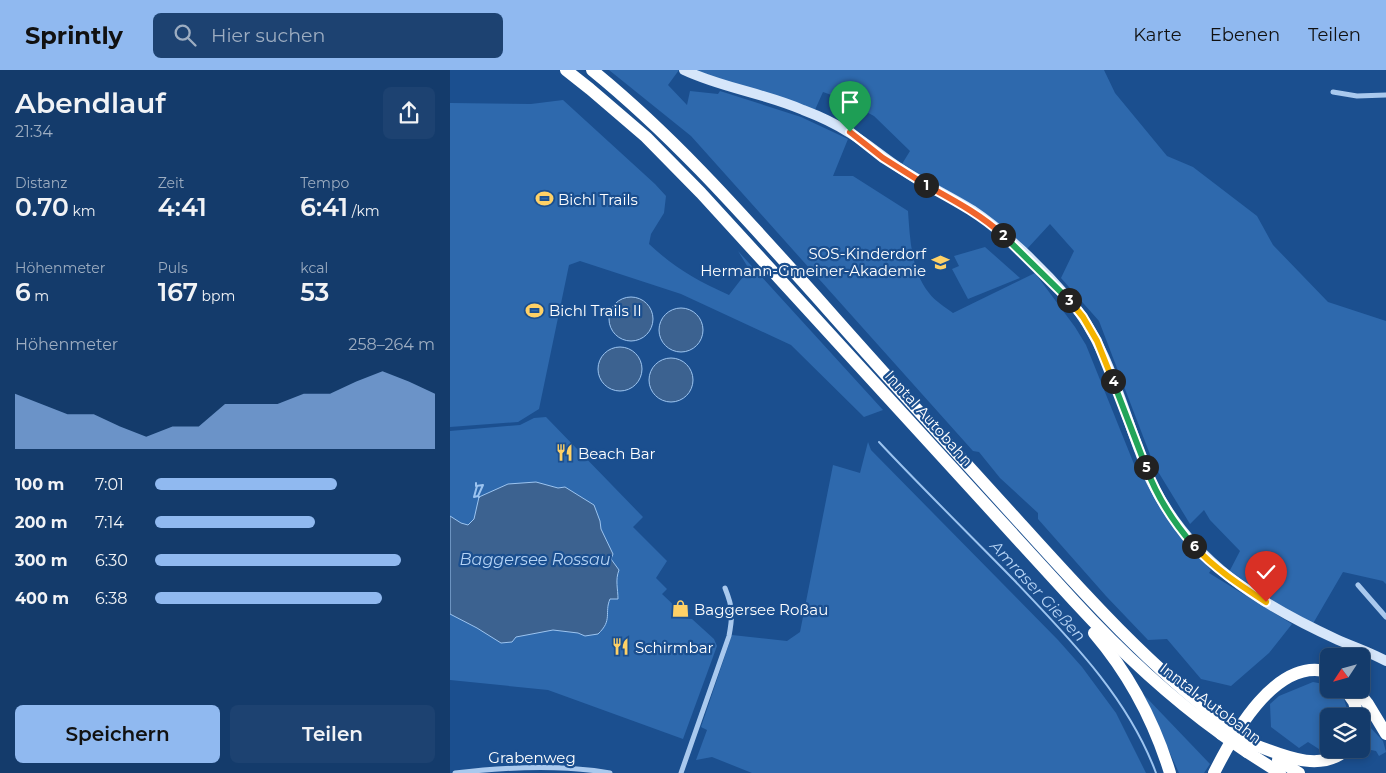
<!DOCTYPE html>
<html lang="de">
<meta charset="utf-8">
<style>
:root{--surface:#143b6b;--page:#1d4271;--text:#f1f3f6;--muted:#9dadc1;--line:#33557e;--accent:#90b9f0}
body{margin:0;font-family:Montserrat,sans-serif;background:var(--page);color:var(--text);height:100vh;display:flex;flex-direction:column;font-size:19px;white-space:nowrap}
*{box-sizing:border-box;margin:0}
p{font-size:16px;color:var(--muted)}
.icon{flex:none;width:28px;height:28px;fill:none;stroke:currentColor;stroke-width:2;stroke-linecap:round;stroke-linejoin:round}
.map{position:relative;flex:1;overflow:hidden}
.sheet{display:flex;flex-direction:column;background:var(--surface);width:450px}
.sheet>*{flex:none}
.needle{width:32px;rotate:234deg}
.controls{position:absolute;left:870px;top:578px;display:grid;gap:10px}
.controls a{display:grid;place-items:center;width:50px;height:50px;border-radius:8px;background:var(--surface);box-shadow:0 2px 8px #0003,0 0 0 1px var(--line);font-size:25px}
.pin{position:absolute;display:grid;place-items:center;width:42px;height:42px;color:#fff;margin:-51px -21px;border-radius:50% 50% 50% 0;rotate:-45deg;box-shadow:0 0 5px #0007}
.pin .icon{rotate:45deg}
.km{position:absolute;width:25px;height:25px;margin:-12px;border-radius:50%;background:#222;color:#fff;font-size:14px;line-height:25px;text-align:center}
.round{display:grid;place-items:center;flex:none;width:52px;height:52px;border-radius:8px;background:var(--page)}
.headline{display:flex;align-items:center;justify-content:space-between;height:85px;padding:0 15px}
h1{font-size:28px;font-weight:600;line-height:38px}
.metrics{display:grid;grid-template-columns:repeat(3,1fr);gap:8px;height:85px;padding:5px 15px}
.metrics div{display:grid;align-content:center}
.metrics b{font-size:25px;font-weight:600}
.metrics small{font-size:14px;font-weight:400}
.metrics p{font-size:14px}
.chart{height:140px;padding:10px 15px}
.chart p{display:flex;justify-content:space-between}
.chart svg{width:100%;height:90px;margin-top:5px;fill:var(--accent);opacity:.7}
.button{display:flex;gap:10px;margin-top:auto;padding:10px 15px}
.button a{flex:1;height:58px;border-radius:8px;background:var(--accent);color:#111;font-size:20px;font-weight:600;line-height:58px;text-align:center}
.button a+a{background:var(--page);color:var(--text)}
ul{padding:0 15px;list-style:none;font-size:16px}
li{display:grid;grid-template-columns:80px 60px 1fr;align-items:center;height:38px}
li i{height:12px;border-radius:6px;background:var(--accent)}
header{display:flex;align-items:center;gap:30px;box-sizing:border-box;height:70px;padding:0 25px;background:var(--accent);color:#111}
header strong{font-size:24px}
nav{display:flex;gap:28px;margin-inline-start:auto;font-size:18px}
.search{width:350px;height:45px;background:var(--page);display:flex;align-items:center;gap:12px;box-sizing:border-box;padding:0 18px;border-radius:8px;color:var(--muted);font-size:19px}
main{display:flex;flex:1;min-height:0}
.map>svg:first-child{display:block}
</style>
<header>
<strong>Sprintly</strong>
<div class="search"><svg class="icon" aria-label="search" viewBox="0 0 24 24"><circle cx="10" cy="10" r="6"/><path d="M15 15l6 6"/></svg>Hier suchen</div>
<nav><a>Karte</a><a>Ebenen</a><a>Teilen</a></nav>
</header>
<main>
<section class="sheet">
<div class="headline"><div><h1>Abendlauf</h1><p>21:34</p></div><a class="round"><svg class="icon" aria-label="share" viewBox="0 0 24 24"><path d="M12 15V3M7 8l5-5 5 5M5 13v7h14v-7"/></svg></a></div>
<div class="metrics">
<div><p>Distanz</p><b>0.70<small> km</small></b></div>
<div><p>Zeit</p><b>4:41</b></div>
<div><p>Tempo</p><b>6:41<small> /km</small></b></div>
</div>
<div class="metrics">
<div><p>Höhenmeter</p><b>6<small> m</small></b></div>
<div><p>Puls</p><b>167<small> bpm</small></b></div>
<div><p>kcal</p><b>53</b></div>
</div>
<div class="chart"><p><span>Höhenmeter</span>258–264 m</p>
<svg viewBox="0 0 160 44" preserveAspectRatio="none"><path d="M0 44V17L10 22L20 27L30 27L40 33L50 38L60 33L70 33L80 22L90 22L100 22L110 17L120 17L130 11L140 6L150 11L160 17V44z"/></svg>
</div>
<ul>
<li><b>100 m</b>7:01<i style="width:65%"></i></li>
<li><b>200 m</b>7:14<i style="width:57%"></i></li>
<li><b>300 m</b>6:30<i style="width:88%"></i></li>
<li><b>400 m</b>6:38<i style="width:81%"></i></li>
</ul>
<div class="button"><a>Speichern</a><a>Teilen</a></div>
</section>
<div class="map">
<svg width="936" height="703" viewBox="0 0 936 703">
<rect width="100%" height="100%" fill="#1b4f8f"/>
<g fill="#2e69ad">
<path d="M159 0H229L218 15 237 35 240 21 268 24 270 21 351 47 398 69 383 106H403L458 141C460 168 461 201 479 223 485 231 495 237 503 243L585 203 625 257 636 275 686 399 689 396 726 462 761 500 759 503 842 554 819 583 781 616 751 609 717 569 698 570 656 526 588 449V443L550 408 529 382 523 381 241 66Z"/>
<path d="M243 0H654L665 23 717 86 743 97 807 146 823 175 878 232 936 251V514L933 511 893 502 861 557 777 506 790 481 760 450 754 440 740 454 704 395 649 251 611 208 624 181 600 154 576 180 452 94 460 81 424 46 390 28 373 22 364 42Z"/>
<path d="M113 30 205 114 216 126 214 143 201 164 199 174C226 199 246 210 279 225L299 199 288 181 433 340 414 347 341 275 231 224 130 191 119 195 89 339 68 352 0 357V33L81 34Z"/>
<path d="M535 177 570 208 518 229 502 199 509 196 504 186Z"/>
<path d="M96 347 193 447 183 457 217 491 206 508 217 519 212 524 230 541V548L242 549 264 569 267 576 233 669 98 620 0 610V361L70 355 84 348Z"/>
<path d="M418 372 421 380 608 570 632 597 666 643 696 703H302L262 687 246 690 257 660 251 657 282 565 337 571 350 562 383 395 410 403Z"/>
<path d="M863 612 879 615V619H884L894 629 899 646H879V677L872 681 858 672 849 678 821 657 820 634 829 626Z"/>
<path d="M693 624 760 694 754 703H729Z"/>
<path d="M919 656 933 671 936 682 929 686 926 681 911 678C911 671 912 660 919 656Z"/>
</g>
<g fill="#3c6290" stroke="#9cc4f0">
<circle cx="181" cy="249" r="22"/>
<circle cx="231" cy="260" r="22"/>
<circle cx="170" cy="299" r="22"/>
<circle cx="221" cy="310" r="22"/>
<path d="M86 412 108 418 115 417 144 435 150 451 151 459 163 484 161 489 169 500C165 510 168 519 168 529H160C154 543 163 550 148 564L135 566 128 563 103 560 66 567 62 572 51 573 27 558 0 544V446L11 453 18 455 24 449 29 427 58 414Z"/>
</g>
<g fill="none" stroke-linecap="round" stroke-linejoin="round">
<g stroke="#9cc4f0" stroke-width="2">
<path d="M429 372C473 419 519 464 564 510 619 568 678 627 706 703"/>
<path d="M26 413V416L33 415 28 426 29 427"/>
<path d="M27 416 24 427 28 426"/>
</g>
<g stroke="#a9c9ee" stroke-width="5">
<path d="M883 22 907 26 936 25"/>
<path d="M908 515 936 547"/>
<path d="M5 703C56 697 109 694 160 703"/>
<path d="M231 703 279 566C283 544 283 538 275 518"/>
</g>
<path stroke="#d6e6fa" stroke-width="10" d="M234 0C272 18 314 23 353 40 369 46 386 54 400 63 418 74 434 88 451 99 474 114 499 126 522 140 555 162 592 198 618 228 654 269 670 329 689 380 693 390 696 401 701 411 740 491 809 534 888 570 904 577 920 582 936 591"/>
<g stroke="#fff" stroke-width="12">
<path d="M116 0 140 19 196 67 251 123 624 531C669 580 717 625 771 664"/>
<path d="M142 0C227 69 298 151 371 232 437 307 504 380 571 454 636 526 700 597 778 656"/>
<path d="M644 563C679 604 704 651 720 703"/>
<path d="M895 619 904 632 908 646"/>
<path d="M906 619 918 634 936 664"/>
<path d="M805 675C834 686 871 703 897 679"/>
<path d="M797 682 830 703"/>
<path d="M828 690 849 703"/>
<path d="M764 703C783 665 826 586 879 602"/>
</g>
<g stroke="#fff" stroke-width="12">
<path d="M778 656 805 675"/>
<path d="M771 664 797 682"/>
</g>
</g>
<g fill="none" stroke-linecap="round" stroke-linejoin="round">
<defs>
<path id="split-1" d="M400 62 433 88 476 115"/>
<path id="split-2" d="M476 115C503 130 530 144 553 165"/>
<path id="split-3" d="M553 165 619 230"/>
<path id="split-4" d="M619 230 633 247 647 271 663 311"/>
<path id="split-5" d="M663 311 696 397"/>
<path id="split-6" d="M696 397C706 425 724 453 744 476"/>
<path id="split-7" d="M744 476C765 499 790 515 816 532"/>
</defs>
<use href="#split-1" stroke="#fff" stroke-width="10"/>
<use href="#split-2" stroke="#fff" stroke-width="10"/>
<use href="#split-3" stroke="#fff" stroke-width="10"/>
<use href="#split-4" stroke="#fff" stroke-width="10"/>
<use href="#split-5" stroke="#fff" stroke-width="10"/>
<use href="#split-6" stroke="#fff" stroke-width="10"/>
<use href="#split-7" stroke="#fff" stroke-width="10"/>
<use href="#split-1" stroke="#f0652b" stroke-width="6"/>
<use href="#split-2" stroke="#f0652b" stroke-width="6"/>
<use href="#split-3" stroke="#22a559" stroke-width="6"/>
<use href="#split-4" stroke="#f5b400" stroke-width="6"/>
<use href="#split-5" stroke="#22a559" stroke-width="6"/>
<use href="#split-6" stroke="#22a559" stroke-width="6"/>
<use href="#split-7" stroke="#f5b400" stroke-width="6"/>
</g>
<defs>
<symbol id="stadium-bare" viewBox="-9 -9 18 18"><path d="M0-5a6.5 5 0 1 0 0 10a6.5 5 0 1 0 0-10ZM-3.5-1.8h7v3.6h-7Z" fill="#ffd166" stroke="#1b4f8f" stroke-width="2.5" paint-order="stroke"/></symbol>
<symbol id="school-bare" viewBox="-9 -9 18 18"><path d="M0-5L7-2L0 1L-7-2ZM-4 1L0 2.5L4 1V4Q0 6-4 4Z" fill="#ffd166" stroke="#1b4f8f" stroke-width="2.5" paint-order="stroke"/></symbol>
<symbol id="restaurant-bare" viewBox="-9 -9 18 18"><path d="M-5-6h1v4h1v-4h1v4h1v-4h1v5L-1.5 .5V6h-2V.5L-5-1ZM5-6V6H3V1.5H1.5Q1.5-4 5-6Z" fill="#ffd166" stroke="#1b4f8f" stroke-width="2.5" paint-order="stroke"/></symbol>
<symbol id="shop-bare" viewBox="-9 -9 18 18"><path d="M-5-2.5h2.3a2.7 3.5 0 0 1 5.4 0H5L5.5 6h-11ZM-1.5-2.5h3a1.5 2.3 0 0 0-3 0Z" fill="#ffd166" stroke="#1b4f8f" stroke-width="2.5" paint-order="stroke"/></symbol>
</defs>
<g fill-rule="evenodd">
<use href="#stadium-bare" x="82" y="116" width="25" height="25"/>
<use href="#school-bare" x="478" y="180" width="25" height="25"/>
<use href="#stadium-bare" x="72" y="228" width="25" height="25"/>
<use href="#restaurant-bare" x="102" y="370" width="25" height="25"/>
<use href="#shop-bare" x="218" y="526" width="25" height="25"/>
<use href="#restaurant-bare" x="158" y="564" width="25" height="25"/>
</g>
<g text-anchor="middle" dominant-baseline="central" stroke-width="4.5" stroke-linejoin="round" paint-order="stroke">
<g font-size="15" fill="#fff" stroke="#1b4f8f" text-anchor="start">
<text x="108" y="129">Bichl Trails</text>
<text x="476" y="183" text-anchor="end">SOS-Kinderdorf<tspan x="476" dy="17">Hermann-Gmeiner-Akademie</tspan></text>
<text x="99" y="240">Bichl Trails II</text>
<text x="128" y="383">Beach Bar</text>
<text x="244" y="539">Baggersee Roßau</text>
<text x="185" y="577">Schirmbar</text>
</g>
<g font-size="15" fill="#fff" stroke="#1b4f8f">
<text transform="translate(479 348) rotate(48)">Inntal Autobahn</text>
<text transform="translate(761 633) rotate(37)">Inntal Autobahn</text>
<text x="82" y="687">Grabenweg</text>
</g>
<g font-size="16" font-style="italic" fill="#b5d3f5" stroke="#1b4f8f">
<text x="85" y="489">Baggersee Rossau</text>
<text transform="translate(588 521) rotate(47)">Amraser Gießen</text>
</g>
</g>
</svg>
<div class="controls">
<a><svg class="needle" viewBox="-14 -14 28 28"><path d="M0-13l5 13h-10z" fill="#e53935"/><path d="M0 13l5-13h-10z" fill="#9dadc1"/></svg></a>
<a><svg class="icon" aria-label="layers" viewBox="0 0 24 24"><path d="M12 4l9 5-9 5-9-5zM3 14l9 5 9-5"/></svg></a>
</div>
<div class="pin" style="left:400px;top:62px;background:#1e9e55"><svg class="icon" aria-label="arrive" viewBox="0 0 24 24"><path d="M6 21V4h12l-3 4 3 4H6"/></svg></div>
<div class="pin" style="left:816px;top:532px;background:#d93025"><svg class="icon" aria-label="check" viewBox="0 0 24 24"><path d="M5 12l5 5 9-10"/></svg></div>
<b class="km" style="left:476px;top:115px">1</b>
<b class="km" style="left:553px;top:165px">2</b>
<b class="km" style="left:619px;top:230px">3</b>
<b class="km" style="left:663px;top:311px">4</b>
<b class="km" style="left:696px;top:397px">5</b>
<b class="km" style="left:744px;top:476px">6</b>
</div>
</main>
